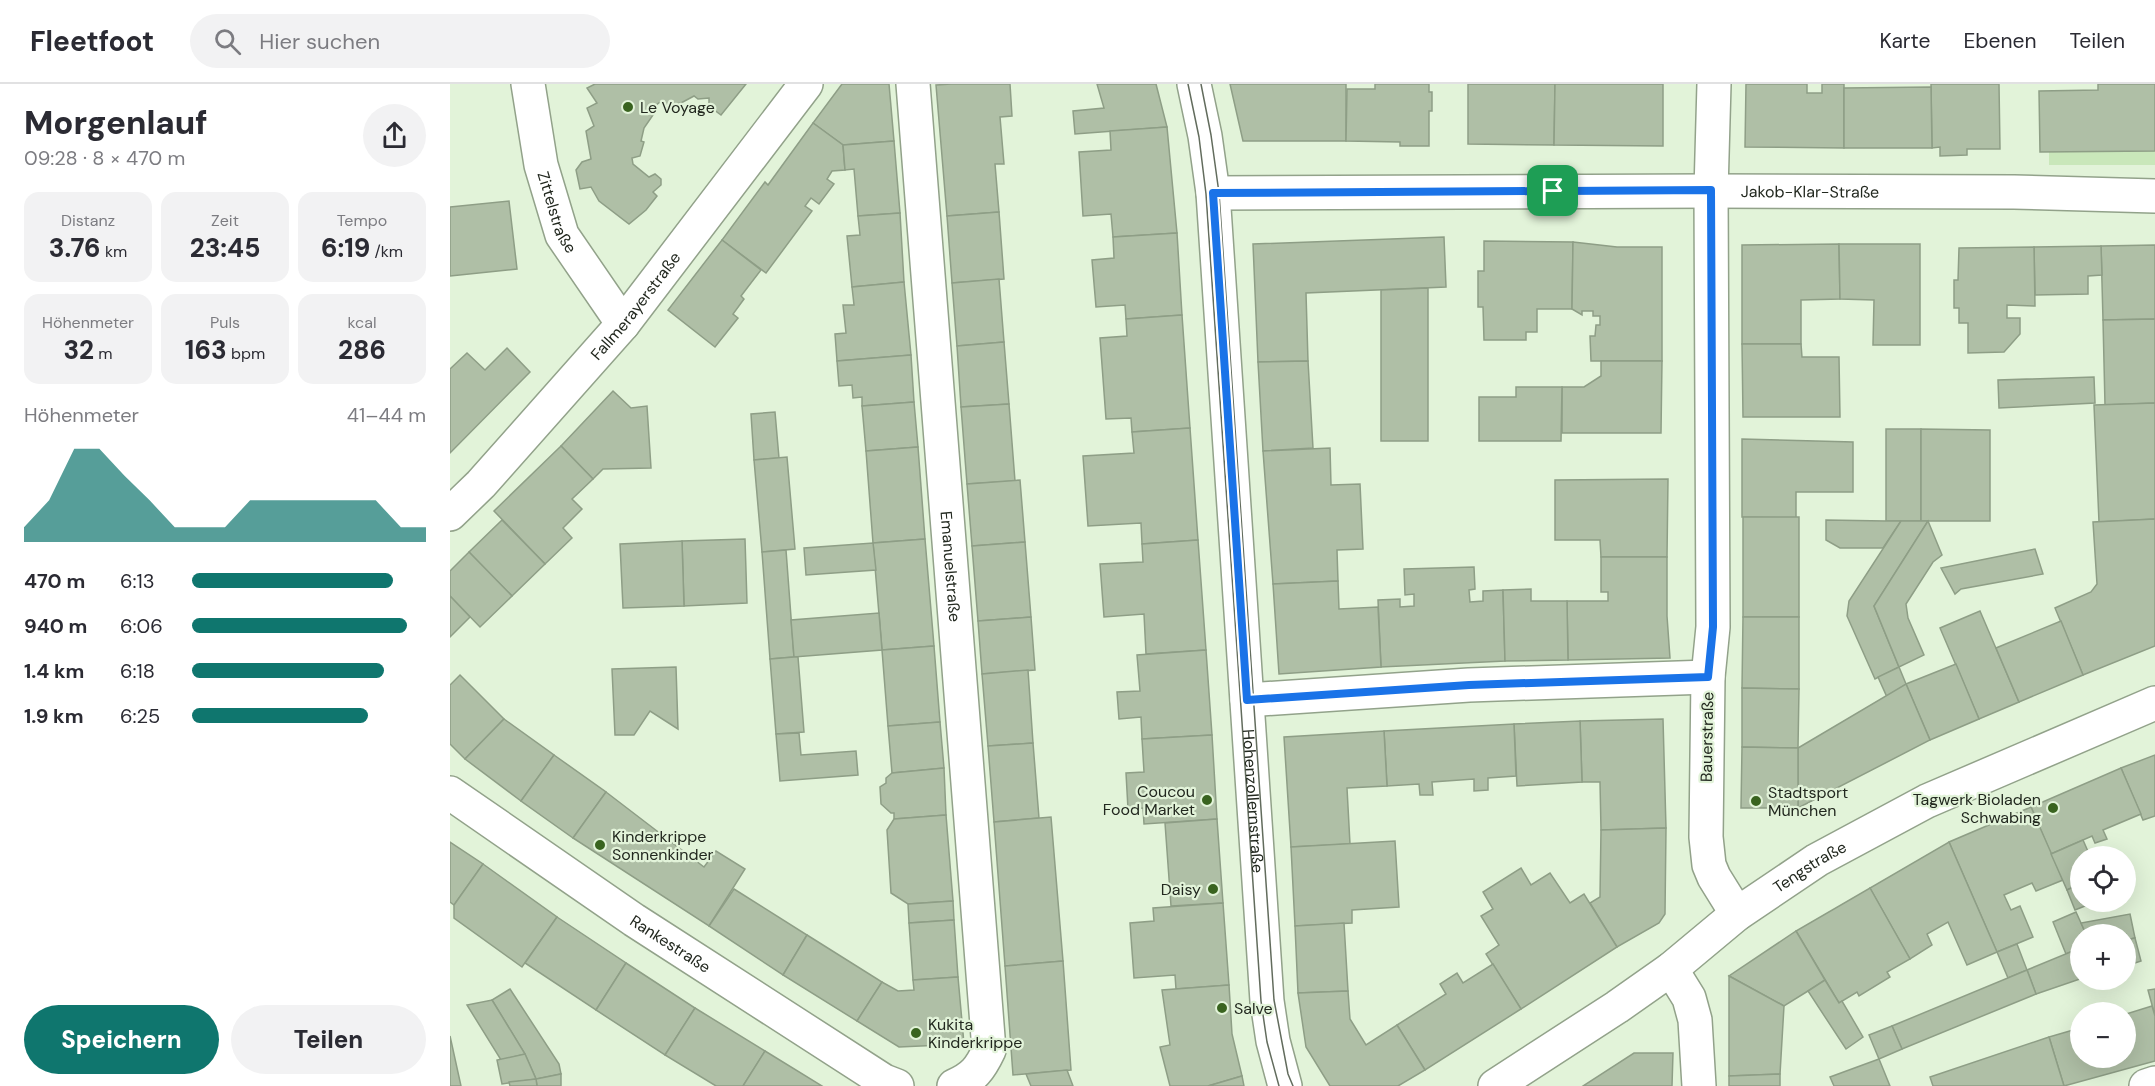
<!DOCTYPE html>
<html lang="de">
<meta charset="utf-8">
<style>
:root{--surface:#fff;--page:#f2f2f3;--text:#2b2b33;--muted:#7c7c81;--line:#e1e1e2;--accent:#0f766e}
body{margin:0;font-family:"DM Sans",sans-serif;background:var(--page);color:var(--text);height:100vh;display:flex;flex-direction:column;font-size:22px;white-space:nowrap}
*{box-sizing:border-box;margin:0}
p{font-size:20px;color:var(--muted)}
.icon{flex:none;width:33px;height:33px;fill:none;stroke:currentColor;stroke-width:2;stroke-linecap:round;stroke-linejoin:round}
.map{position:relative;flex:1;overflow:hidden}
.details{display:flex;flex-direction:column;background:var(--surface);width:450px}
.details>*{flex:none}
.tools{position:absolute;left:1620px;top:762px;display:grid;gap:12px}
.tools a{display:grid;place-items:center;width:66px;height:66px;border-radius:50%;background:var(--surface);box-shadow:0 6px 24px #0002;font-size:30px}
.pin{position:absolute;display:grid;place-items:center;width:51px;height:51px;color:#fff;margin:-26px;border-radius:12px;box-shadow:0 3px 9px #0006}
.round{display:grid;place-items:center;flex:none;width:63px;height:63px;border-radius:32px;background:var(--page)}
.summary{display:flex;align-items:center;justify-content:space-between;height:102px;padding:0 24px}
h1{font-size:33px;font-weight:800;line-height:45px}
.figures{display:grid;grid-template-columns:repeat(3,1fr);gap:9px;height:102px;padding:6px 24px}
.figures div{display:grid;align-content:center;border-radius:15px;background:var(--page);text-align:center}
.figures b{font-size:26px;font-weight:800}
.figures small{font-size:16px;font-weight:400}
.figures p{font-size:16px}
.chart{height:168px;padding:12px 24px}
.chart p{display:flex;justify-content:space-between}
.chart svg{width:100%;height:108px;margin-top:6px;fill:var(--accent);opacity:.7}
.cta{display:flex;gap:12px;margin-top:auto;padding:12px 24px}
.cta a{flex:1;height:69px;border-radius:36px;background:var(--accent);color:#fff;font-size:24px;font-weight:800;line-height:69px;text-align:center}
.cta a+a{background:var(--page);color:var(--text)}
ul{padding:0 24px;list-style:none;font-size:20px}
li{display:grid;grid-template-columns:96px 72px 1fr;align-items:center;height:45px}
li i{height:15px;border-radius:8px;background:var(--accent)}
header{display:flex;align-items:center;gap:36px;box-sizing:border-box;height:84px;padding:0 30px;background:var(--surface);border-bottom:2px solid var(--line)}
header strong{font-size:28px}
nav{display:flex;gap:33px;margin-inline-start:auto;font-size:21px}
.search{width:420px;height:54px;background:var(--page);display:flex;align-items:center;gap:15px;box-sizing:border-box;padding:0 21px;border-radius:33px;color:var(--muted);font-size:22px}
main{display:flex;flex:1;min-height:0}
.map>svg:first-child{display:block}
</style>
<header>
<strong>Fleetfoot</strong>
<div class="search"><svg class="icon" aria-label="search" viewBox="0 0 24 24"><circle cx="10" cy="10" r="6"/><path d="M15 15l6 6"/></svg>Hier suchen</div>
<nav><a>Karte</a><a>Ebenen</a><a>Teilen</a></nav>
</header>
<main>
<section class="details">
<div class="summary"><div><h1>Morgenlauf</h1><p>09:28 · 8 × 470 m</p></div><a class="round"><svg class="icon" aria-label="share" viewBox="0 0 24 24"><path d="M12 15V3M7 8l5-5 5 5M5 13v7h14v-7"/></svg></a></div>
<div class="figures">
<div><p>Distanz</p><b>3.76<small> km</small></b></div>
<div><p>Zeit</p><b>23:45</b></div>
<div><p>Tempo</p><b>6:19<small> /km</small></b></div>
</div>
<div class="figures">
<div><p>Höhenmeter</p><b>32<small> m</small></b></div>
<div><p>Puls</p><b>163<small> bpm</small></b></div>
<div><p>kcal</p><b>286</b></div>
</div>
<div class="chart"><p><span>Höhenmeter</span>41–44 m</p>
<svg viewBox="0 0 160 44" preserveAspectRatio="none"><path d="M0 44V38L10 27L20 6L30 6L40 17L50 27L60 38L70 38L80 38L90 27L100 27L110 27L120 27L130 27L140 27L150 38L160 38V44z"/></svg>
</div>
<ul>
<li><b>470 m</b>6:13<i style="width:86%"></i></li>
<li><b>940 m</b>6:06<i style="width:92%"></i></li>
<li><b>1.4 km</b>6:18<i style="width:82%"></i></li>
<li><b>1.9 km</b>6:25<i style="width:75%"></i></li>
</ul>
<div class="cta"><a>Speichern</a><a>Teilen</a></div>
</section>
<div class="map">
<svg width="1705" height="1002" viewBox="0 0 1705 1002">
<rect width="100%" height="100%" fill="#e2f3d9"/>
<path fill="#c9e7ba" d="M1705 67V81H1599V68Z"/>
<g fill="#afbfa6" stroke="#8e9e86" stroke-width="1.5">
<path d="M296 0 271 31 259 22V14L248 15 244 12 231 19 216 22 210 18 198 28 203 31 194 44 191 57 194 58 190 72 182 74 183 80 199 93 205 90 211 95V101L203 108 207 112 196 126 179 140 149 117 141 103 130 105 126 86 132 78 141 75 136 47 144 42 137 24 147 19 137 4 145 0Z"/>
<path d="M392 0H439L444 57 393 61 363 39Z"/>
<path d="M501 0H560L562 32 550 33 554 80H545L549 128 497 132 486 1Z"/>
<path d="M647 0H706L717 43 625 50 623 27 654 24Z"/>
<path d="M780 0H896V57H793Z"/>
<path d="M925 0H979V8H982V27H979V62H950V58L896 57 897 5H925Z"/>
<path d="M1018 0H1105L1104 61 1018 60Z"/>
<path d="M1105 0H1213V62L1104 61Z"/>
<path d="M1296 0H1357V9H1372V0H1394V64L1295 63Z"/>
<path d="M1481 0H1549L1550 65H1517V71L1490 72V63L1482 64Z"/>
<path d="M1648 0H1705V67L1590 68 1589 7 1648 6Z"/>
<path d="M1481 3 1482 64H1394V4Z"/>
<path d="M363 39 393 61 395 86 382 87 377 95 384 100 369 120 361 114 355 122 362 127 316 189 272 156 315 98 318 101Z"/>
<path d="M717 43 727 149 663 153 661 130 633 132 629 68 661 66 660 47Z"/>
<path d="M444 57 450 129 408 132 404 85 395 86 393 61Z"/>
<path d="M59 117 67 185 0 192V123Z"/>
<path d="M549 128 554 195 502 199 497 132Z"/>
<path d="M450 129 454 198 402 203 397 152 410 151 408 132Z"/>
<path d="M727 149 732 231 676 235 675 221 646 223 642 176 664 174 663 153Z"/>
<path d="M994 153 996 203 856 209 858 277 808 278 803 160Z"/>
<path d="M272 156 311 186 291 212 294 215 283 230 288 234 265 263 218 226Z"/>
<path d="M1034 157 1123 158 1122 225H1087V248H1076V256H1034L1033 223H1028V187H1034Z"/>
<path d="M1123 158 1167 163H1212V277H1141L1140 252H1145L1146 241H1150V232H1143V227H1132V231L1122 225Z"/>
<path d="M1389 160 1390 215 1351 216V260H1292V161Z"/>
<path d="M1389 160H1470V261H1423L1424 216 1390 215Z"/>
<path d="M1705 161V235L1653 236 1651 162Z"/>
<path d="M1651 162 1652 191 1638 192V210L1585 211 1584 163Z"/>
<path d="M1584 163 1585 222 1557 221V234H1570V250L1554 268 1518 269V239H1509V224H1504V196H1508L1509 164Z"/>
<path d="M549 195 554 258 507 262 502 199Z"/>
<path d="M454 198 461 271 387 277 385 250 396 249 393 221H404L402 203Z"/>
<path d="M978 204V357H931V206Z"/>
<path d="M732 231 740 344 682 348 681 334 656 335 650 254 677 252 676 235Z"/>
<path d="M1705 235V319L1655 321 1653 236Z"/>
<path d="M554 258 559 320 511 323 507 262Z"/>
<path d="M1292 260H1351L1352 273H1389L1390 333H1293Z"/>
<path d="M57 264 80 288 0 369V285L17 269 35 286Z"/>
<path d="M461 271 464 318 412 322V313L403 314 402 301 389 302 387 277Z"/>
<path d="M858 277 863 364 813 367 808 278Z"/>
<path d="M1151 277H1212L1211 349H1112V303H1134L1151 292Z"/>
<path d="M1644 293 1645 319 1549 324 1548 296Z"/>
<path d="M1066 303H1112L1111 357H1029V313H1066Z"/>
<path d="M163 307 181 324 197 322 201 384 153 385 143 395 111 362Z"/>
<path d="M464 318 468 363 416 367 412 322Z"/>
<path d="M1705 319V435L1649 438 1644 321Z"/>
<path d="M559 320 565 397 517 400 511 323Z"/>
<path d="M325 328 329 374 304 376 301 330Z"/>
<path d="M740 344 748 456 692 460 691 439 638 442 633 372 684 369 682 348Z"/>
<rect x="1436" y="345" width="35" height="92"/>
<path d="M1471 345 1540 346V437H1471Z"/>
<path d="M1292 355 1403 358V408H1346V434L1292 433Z"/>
<path d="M111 362 143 395 122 415 132 425 113 444 122 454 95 480 44 427Z"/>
<path d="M468 363 475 455 423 459 416 367Z"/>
<path d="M880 364 881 401 910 400 913 465 887 466 888 497 823 500 813 367Z"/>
<path d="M337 373 345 465 312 468 304 376Z"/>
<path d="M1218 395 1217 473H1151L1150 456H1105V396Z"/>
<path d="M570 396 575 458 522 462 517 400Z"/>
<rect x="1293" y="433" width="56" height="100"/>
<path d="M1705 435V562L1633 591 1605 524 1641 508 1647 500 1643 438Z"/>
<path d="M52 436 95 480 62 512 19 468Z"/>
<path d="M1376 436 1436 437H1451L1433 464H1390L1376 456Z"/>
<path d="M1451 437H1478L1424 522 1449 583 1425 595 1397 532 1399 517Z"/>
<path d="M1478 437 1492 471 1483 478 1456 520 1458 534 1474 571 1449 583 1424 522Z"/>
<path d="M295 455 297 519 234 522 232 457Z"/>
<path d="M475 455 484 562 432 566 423 459Z"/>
<path d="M748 456 756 566 696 570 694 530 654 533 650 480 693 478 692 460Z"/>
<path d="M232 457 234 522 173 524 170 460Z"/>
<path d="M575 458 581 533 528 537 522 462Z"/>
<path d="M423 459 426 486 356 491 354 464Z"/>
<path d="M1585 465 1593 490 1511 505 1505 510 1491 484Z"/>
<path d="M336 466 344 573 320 575 312 468Z"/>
<path d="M19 468 62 512 30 543 0 512V487Z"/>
<path d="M1151 473H1217V532L1220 574 1118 576 1117 517H1158V508H1151Z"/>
<path d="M1024 483 1025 505 1019 506 1020 518 1033 517V507L1053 506 1055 577 931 583 928 516 950 515V523L964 522V510L955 511 954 485Z"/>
<path d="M888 497 889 525 928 523 931 583 829 590 823 500Z"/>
<path d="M1081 505V517H1117L1118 576 1055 577 1053 506Z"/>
<path d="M0 512 20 533 0 553Z"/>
<path d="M1530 527 1569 618 1529 635 1490 544Z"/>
<path d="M429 529 432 566 344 573 341 536Z"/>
<path d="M581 533 585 586 532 590 528 537Z"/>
<path d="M1293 533H1349V605L1292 604Z"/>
<path d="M1611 537 1633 591 1569 618 1546 564Z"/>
<path d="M484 562 490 638 438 642 432 566Z"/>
<path d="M756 566 762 651 692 655 691 633 669 635 667 608 690 607 687 571Z"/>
<path d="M344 573H348L354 648 326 650 320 575Z"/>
<path d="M1506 580 1529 635 1480 656 1456 600Z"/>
<path d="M226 583 228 645 200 627 184 651H165L162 585Z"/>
<path d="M1449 583 1456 600 1437 613 1428 593Z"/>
<path d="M578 586 583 659 538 662 532 590Z"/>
<path d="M10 591 54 635 15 675 0 660V601Z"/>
<path d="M1456 600 1480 656 1348 724V664Z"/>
<path d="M1292 604 1349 605 1348 664 1292 663Z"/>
<path d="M54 635 104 671 71 717 15 675Z"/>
<path d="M1213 635 1216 744 1151 746 1150 698H1132L1130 637Z"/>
<path d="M1130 637 1132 698 1067 702 1064 640Z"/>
<path d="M490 638 494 684 442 689 438 642Z"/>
<path d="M1064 640 1066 692 1038 694V706L1024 707V695L982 698 983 711H970L969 700 937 702 934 647Z"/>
<path d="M934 647 937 702 897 704 900 760 841 763 834 653Z"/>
<path d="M349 649 351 671 406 667 408 691 330 697 326 650Z"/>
<path d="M762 651 767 735 694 740 693 724 678 725 676 689 694 688 692 655Z"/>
<path d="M583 659 589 734 544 738 538 662Z"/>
<path d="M1292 663 1348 664V724H1291Z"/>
<path d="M104 671 156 708 123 754 71 717Z"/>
<path d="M1705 671V732L1693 736 1671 684Z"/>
<path d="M494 684 496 731 444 735V729H441L431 720 430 703 436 699V694L442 689Z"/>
<path d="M1671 684 1691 730 1653 746 1657 755 1645 759 1642 752 1601 770 1581 723Z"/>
<path d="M156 708 254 783 266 767 295 785 259 842 123 754Z"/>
<path d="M1581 723 1613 796 1586 807 1582 799 1554 811 1561 826 1570 822 1583 853 1547 868 1499 758Z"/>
<path d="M496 731 503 817 458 820 441 809 437 746 444 735Z"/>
<path d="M601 733 613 877 555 882 544 738Z"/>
<path d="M767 735 773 819 721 822 715 739Z"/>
<path d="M1216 744 1215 830 1209 839 1167 863 1140 819 1150 813 1151 746Z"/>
<path d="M1633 756 1640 772H1630V800L1617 806 1601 770Z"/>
<path d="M945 757 949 823 902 826V839L845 842 841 763Z"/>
<path d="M0 758 33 780 4 821 0 818Z"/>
<path d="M1499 758 1547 868 1517 881 1498 838 1477 850 1482 861 1460 875 1420 804Z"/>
<path d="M33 780 107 833 72 883 4 834V821Z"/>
<path d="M1071 784 1081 801 1100 789 1120 819 1134 810 1167 863 1071 925 1036 870 1049 861 1031 832 1043 825 1033 808Z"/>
<path d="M1630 800V818H1645L1625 826 1617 806Z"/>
<path d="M1420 804 1460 875 1437 888 1440 893 1409 912 1407 908 1389 919 1346 847Z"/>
<path d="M284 805 357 851 333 891 259 842Z"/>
<path d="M503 817 504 836 459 839 458 820Z"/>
<path d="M773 819 779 901 726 905 725 891 684 894 680 839 704 837 703 824Z"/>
<path d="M1626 828 1636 850H1630V864L1616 870 1603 838Z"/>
<path d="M1680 830 1685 854 1676 856V850H1636L1631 839Z"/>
<path d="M107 833 176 879 146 926 75 879Z"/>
<path d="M504 836 508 893 463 896 459 839Z"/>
<path d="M894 839 898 907 848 909 845 842Z"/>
<path d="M1346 847 1375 896 1358 907 1334 922 1279 892Z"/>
<path d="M357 851 432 898 407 937 333 891Z"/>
<path d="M1685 854 1691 877 1676 882V856Z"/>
<path d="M1567 860 1577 886 1558 894 1547 868Z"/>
<path d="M1630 864V895L1586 910 1577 886Z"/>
<path d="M613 877 621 986 563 991 555 882Z"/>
<path d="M176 879 245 924 215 971 146 926Z"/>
<path d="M1043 880 1071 925 975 986 947 941 996 910 990 900 1007 889 1013 899Z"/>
<path d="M1577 886 1586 910 1452 965 1442 942Z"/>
<path d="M1279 892 1334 922 1330 990 1279 992Z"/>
<path d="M508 893 514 960 449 963 407 937 432 898 448 907 464 906 463 896Z"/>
<path d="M1375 896 1389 919 1392 917 1413 953 1396 965 1358 907Z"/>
<path d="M779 901 782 950 792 992 758 1002H720L710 963 720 961 712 906Z"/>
<path d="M60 905 109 980 111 990 86 995 75 970 42 916Z"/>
<path d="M1705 905V932L1698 906Z"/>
<path d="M898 907 900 935 916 961 947 941 975 986 948 1002H880L856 963 848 909Z"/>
<path d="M42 916 75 970 51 976 17 921Z"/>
<path d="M1702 922 1705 932V977L1614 1002 1599 953 1630 944V974H1676V930Z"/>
<path d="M245 924 315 967 293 1002H266L215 971Z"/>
<path d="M1442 942 1452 965 1429 975 1419 951Z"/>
<path d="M0 952 11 1002H0Z"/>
<path d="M1599 953 1614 1002H1483L1480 993Z"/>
<path d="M315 967 372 1002H293Z"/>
<path d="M1184 969H1223L1222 1002H1133Z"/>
<path d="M75 970 86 995 52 1000 47 976Z"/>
<path d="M1429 975 1440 1002H1384L1380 993Z"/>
<path d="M617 986 623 1002H581L576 990Z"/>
<path d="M111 990V1002H87L86 995Z"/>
<path d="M1330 990V1002H1279V992Z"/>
<path d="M792 992 794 1002H758Z"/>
<path d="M86 995 87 1002H60L59 998Z"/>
</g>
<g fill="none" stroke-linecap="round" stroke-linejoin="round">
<defs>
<g id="minor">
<path id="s1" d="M78 0 91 81 112 151 173 240"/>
<path id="s2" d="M463 0 539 966C530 985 524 993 504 1002"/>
<path d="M1264 0 1261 107 1263 543 1258 593 1256 753 1259 781 1264 793 1287 830"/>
<path id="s3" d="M763 109 1261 107 1564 108 1705 112"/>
<path id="s4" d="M0 430 31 400 173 240 356 0"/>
<path d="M797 616 1019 601 1258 593"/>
<path id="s5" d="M0 709 184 836 434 997 447 1002"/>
<path d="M1221 885 1239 914 1245 936 1249 1002"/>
<path id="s6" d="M1045 1002 1167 923 1221 885 1287 830 1367 776 1477 717 1705 619"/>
<path d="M1696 1002 1705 999"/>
</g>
<g id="tertiary">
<path id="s7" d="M744 0 755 52 763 109 817 917 823 957 835 1002"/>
</g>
</defs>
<use href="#minor" stroke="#92a28a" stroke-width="36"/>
<use href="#tertiary" stroke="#92a28a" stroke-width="36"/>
<use href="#minor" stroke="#fff" stroke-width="33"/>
<use href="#tertiary" stroke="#fff" stroke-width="33"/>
<g stroke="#626c5d" stroke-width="1.5">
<path d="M738 0 749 53 756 110 811 917 817 958 829 1002"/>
<path d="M751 0 761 51 769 109 824 916 838 990 843 1002"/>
</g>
</g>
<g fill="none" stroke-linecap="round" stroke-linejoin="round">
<defs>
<path id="route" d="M1261 106 1263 543 1258 593 1019 601 797 616 763 109Z"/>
</defs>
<use href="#route" stroke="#fff" stroke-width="12"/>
<use href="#route" stroke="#1a73e8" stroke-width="8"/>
</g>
<g fill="#39631f" stroke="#e2f3d9" stroke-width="2">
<circle cx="178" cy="23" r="6"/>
<circle cx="757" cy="716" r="6"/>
<circle cx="1306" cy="717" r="6"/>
<circle cx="1603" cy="724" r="6"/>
<circle cx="150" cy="761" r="6"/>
<circle cx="763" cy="805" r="6"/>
<circle cx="772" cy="924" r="6"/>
<circle cx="466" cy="949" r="6"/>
</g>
<g text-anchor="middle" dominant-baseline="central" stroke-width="4.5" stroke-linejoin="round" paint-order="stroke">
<g font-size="16" fill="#22281f" stroke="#e2f3d9" text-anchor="start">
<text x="190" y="23">Le Voyage</text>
<text x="745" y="707" text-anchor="end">Coucou<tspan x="745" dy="18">Food Market</tspan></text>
<text x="1318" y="708">Stadtsport<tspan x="1318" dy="18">München</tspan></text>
<text x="1591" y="715" text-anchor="end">Tagwerk Bioladen<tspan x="1591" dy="18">Schwabing</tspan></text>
<text x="162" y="752">Kinderkrippe<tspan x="162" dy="18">Sonnenkinder</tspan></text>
<text x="751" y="805" text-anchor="end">Daisy</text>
<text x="784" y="924">Salve</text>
<text x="478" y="940">Kukita<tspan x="478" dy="18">Kinderkrippe</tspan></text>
</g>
<g font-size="16" fill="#22281f" stroke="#e2f3d9">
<text stroke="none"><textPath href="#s3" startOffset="597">Jakob-Klar-Straße</textPath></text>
<text stroke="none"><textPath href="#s1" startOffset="132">Zittelstraße</textPath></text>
<text stroke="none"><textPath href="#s4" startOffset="279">Fallmerayerstraße</textPath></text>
<text stroke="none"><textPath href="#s2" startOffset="484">Emanuelstraße</textPath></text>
<text transform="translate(1257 653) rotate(-89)">Bauerstraße</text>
<text stroke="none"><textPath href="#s7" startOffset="720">Hohenzollernstraße</textPath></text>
<text stroke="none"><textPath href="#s6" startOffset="384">Tengstraße</textPath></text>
<text stroke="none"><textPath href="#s5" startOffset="267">Rankestraße</textPath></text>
</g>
</g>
</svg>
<div class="tools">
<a><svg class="icon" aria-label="locate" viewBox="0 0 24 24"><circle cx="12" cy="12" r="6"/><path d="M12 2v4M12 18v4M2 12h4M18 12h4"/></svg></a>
<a>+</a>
<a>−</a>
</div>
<div class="pin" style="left:1103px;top:107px;background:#1e9e55"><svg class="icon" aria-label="arrive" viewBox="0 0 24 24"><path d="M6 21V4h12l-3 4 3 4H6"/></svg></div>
</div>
</main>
